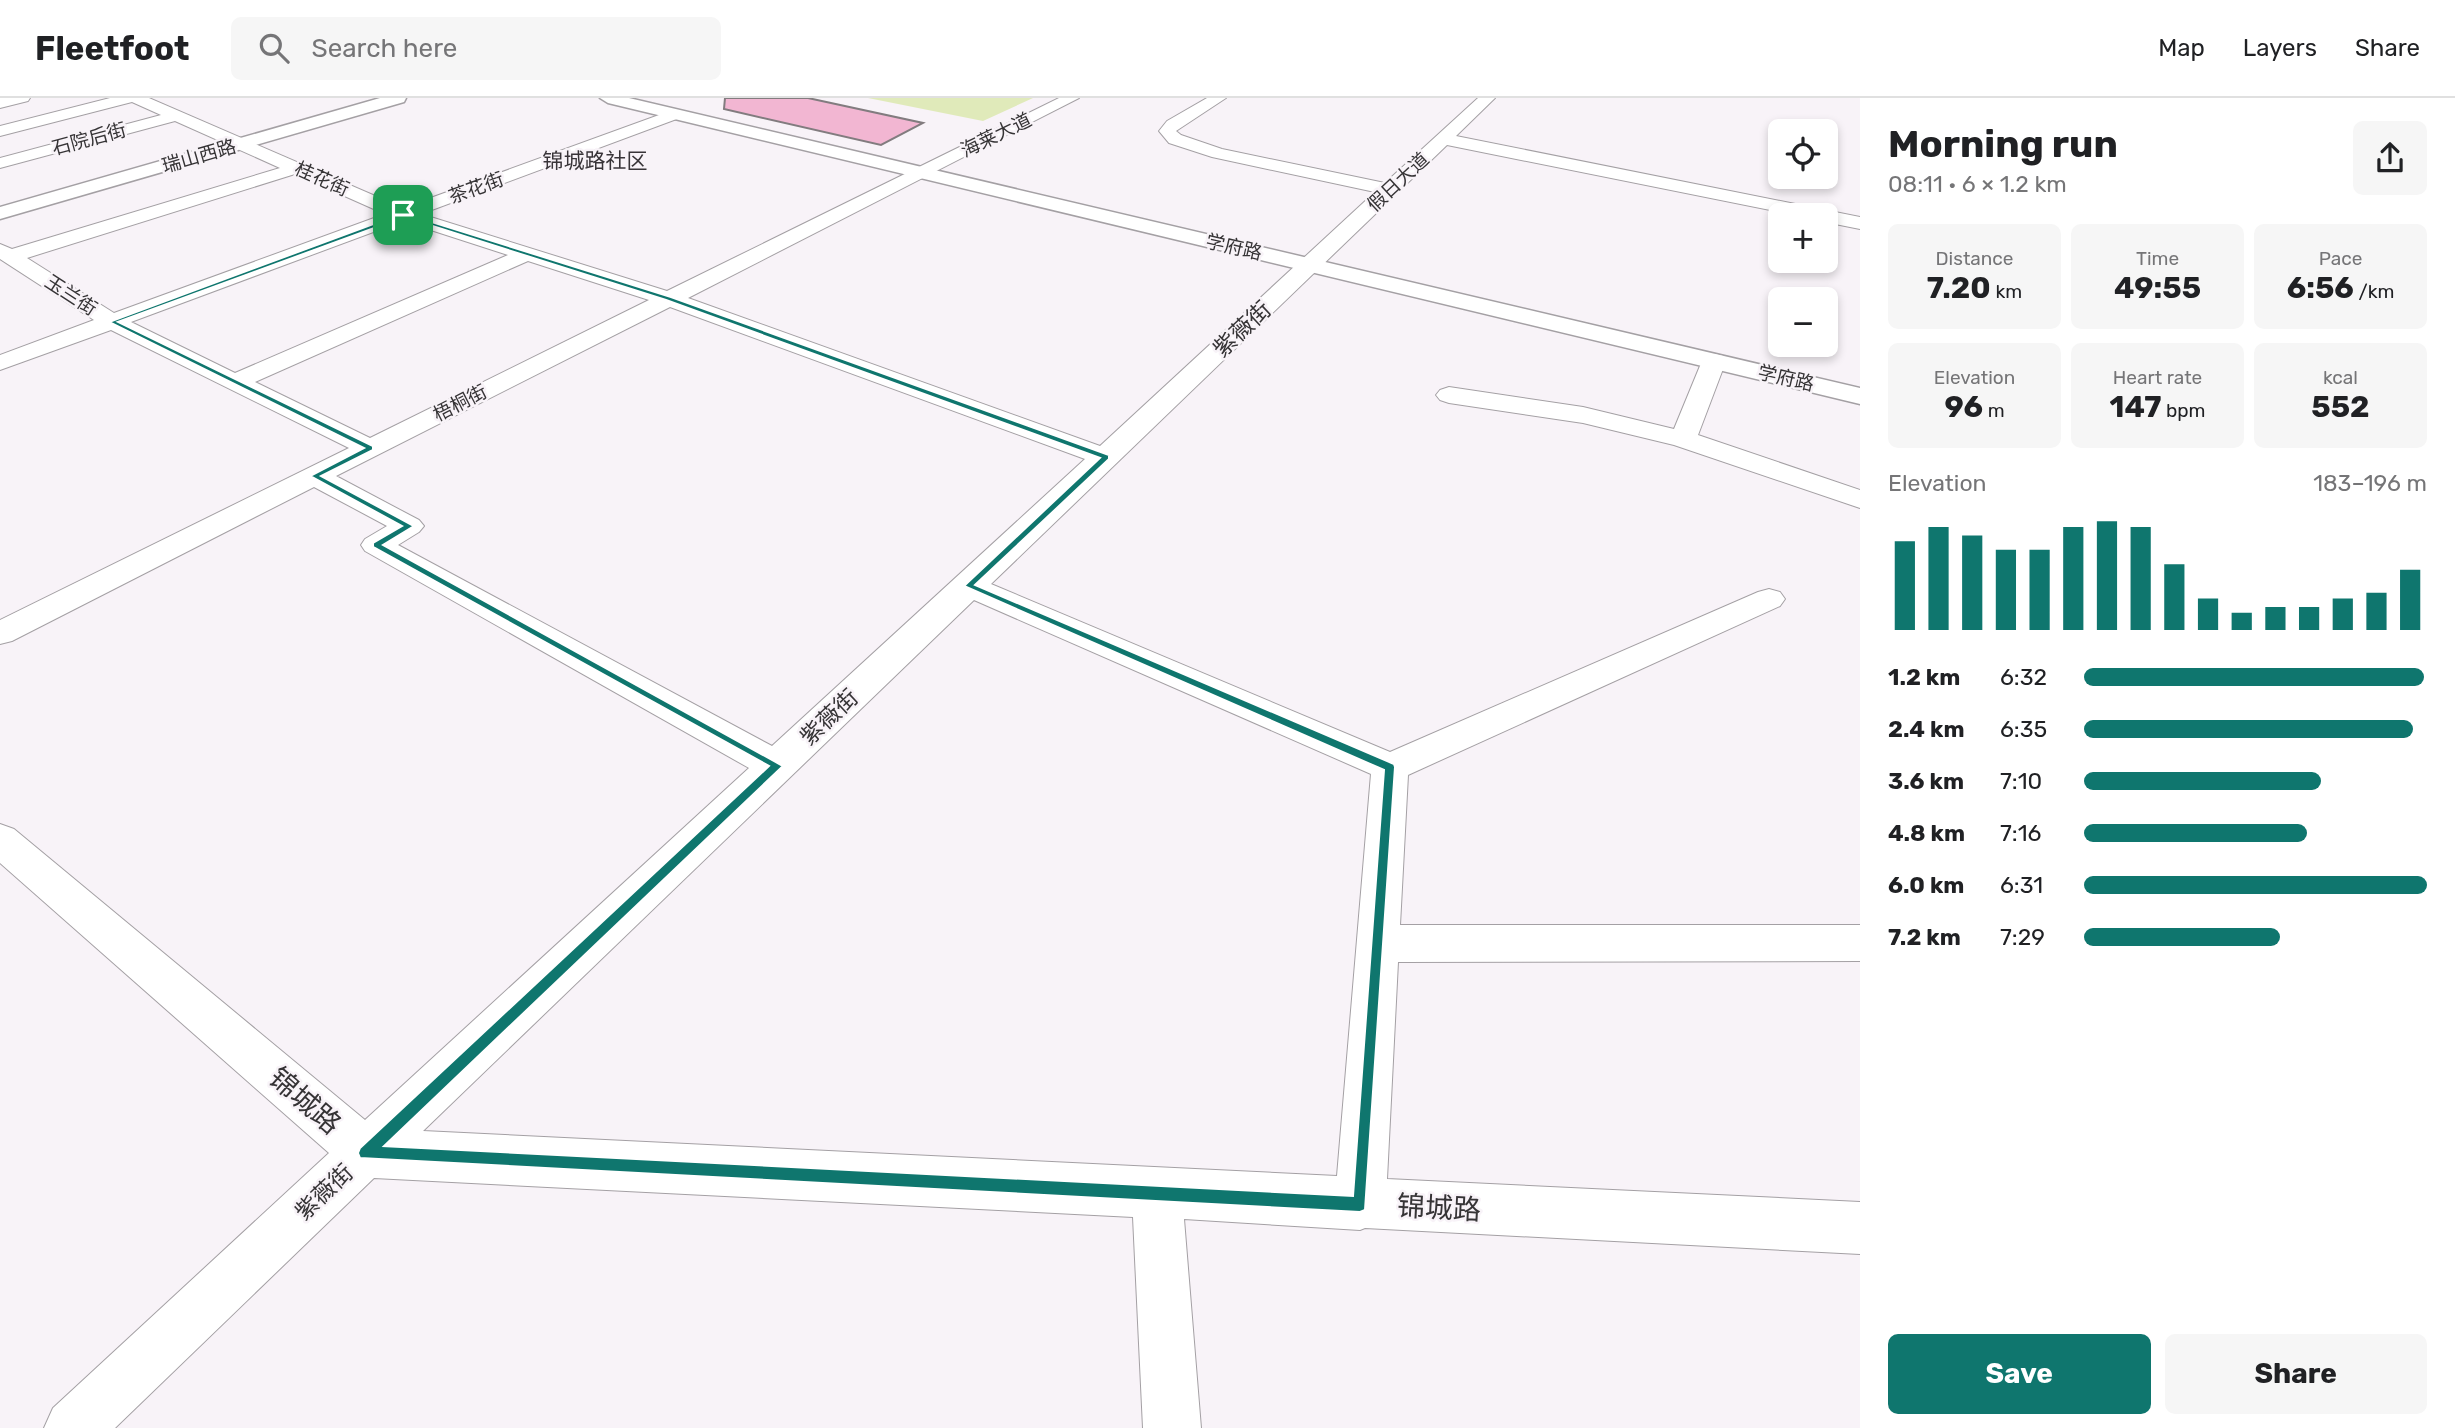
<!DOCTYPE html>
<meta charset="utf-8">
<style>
:root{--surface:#fff;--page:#f6f6f6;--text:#202124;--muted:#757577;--line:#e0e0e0;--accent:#0f766e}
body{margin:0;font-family:Rubik,"Noto Sans SC",sans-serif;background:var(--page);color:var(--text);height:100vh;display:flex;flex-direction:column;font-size:26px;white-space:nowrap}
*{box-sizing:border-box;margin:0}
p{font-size:23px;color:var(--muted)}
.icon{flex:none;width:38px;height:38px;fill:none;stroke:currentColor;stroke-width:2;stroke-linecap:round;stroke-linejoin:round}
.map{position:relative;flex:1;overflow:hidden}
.drawer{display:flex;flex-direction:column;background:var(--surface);width:595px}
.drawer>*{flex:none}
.fabs{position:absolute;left:1768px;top:21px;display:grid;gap:14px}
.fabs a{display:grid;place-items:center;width:70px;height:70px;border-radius:10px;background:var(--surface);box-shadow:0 4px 10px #0003;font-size:35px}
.pin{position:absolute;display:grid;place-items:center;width:60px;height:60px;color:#fff;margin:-30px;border-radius:14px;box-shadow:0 4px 10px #0006}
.round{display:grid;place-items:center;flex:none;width:74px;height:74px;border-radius:10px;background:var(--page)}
.summary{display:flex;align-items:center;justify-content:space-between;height:119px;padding:0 28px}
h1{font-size:38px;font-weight:700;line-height:52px}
.metrics{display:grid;grid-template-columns:repeat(3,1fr);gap:10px;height:119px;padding:7px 28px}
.metrics div{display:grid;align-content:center;border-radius:10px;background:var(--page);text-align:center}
.metrics b{font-size:30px;font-weight:700}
.metrics small{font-size:19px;font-weight:400}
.metrics p{font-size:19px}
.chart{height:196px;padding:14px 28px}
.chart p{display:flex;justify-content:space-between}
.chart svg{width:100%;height:126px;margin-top:7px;stroke:var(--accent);stroke-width:6}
.cta{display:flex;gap:14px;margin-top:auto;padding:14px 28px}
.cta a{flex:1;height:80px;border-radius:10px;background:var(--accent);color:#fff;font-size:28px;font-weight:700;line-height:80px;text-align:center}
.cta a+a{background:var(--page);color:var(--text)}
ul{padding:0 28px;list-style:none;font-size:23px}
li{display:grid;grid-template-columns:112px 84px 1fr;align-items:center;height:52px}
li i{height:18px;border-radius:9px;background:var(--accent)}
header{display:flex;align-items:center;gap:42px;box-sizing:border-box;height:98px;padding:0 35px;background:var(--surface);border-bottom:2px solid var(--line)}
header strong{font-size:33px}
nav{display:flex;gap:38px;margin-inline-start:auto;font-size:24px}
.search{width:490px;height:63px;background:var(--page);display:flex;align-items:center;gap:18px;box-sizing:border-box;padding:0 24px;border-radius:10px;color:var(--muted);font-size:26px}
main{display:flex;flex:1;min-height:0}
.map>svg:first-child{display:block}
</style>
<header>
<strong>Fleetfoot</strong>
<div class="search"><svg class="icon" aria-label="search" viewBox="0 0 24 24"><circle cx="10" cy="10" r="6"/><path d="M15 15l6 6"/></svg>Search here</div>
<nav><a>Map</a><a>Layers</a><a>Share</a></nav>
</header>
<main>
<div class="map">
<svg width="1860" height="1330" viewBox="0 0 1860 1330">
<rect width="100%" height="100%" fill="#f8f3f8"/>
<path fill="#e0eaba" d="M868 0H1033L983 23Z"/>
<path fill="#f2b6d2" stroke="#827c7f" stroke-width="2" d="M725 0H808L923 25 881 47 724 11Z"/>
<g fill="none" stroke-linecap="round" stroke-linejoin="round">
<defs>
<g id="minor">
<path d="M0 0H30L28 3 0 10Z"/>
<path d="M110 0H149L403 110 670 13H682L684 16 682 19 421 116 667 193 1059 0H1079L688 200 1100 348 1375 94 1212 59 1169 45 1159 33 1167 23 1207 0H1226L1179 31 1176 33 1181 37 1222 51 1385 85 1478 0H1495L1456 38 1860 119V131L1825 124V117H1795L1447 47 991 486 1390 654 1758 494 1769 491 1780 494 1785 501 1780 508 1408 677 1400 827H1860V863L1398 864 1387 1081 1860 1104V1156L1365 1130 1360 1132 1184 1121 1201 1330H1143L1133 1119 374 1080 115 1330H44L53 1310 329 1055 0 765V726L14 731 365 1022 749 670 365 453 361 447 365 441 387 428 314 389 12 543 0 546V522L349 350 111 232 0 272V257L94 222 0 161V146L12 151 280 70 175 23 0 70V60L161 17 132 4 0 38V28ZM295 76 385 116 114 215 27 160ZM403 123 508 157 235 275 131 224ZM528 163 649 202 370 340 255 284ZM670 209 1085 361 772 648 398 447 419 434 424 428 419 422 336 378ZM974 502 1371 676 1337 1078 423 1033Z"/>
<path d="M1714 256 1723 258 1726 263 1698 337 1860 392V410L1674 347 1583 325 1449 305 1440 302 1436 297 1440 292 1449 289 1583 309 1674 331 1702 263 1705 258Z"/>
</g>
<g id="major">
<path d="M380 0H406L404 4 0 121V109Z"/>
<path d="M600 0H629L1860 290V306L608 5Z"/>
</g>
</defs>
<use href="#minor" stroke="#a4a0a4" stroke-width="2"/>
<use href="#major" stroke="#a4a0a4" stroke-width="3"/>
<use href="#minor" fill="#fff" fill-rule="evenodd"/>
<use href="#major" fill="#fff" fill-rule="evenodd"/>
</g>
<path fill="#0f766e" stroke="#fff" stroke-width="2" fill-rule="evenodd" d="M403 115 671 199 1109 357V361L975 487 1394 666 1395 669 1365 1112 1360 1114 360 1060 358 1055 360 1050 769 668 373 449V445L402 428 310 378 364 350 109 224ZM404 119 666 202 1100 360 964 488 1384 672 1353 1098 384 1048 783 668 383 447 414 428 321 378 373 352V348L118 224Z"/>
<g text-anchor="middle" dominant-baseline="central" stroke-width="5" stroke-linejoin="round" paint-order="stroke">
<g font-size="19" fill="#363436" stroke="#f8f3f8">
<text transform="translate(996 37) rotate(-26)">海莱大道</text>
<text transform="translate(89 41) rotate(-15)">石院后街</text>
<text transform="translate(199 58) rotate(-16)">瑞山西路</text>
<text transform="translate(322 81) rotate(24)">桂花街</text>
<text transform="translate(1398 84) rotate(-43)">假日大道</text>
<text transform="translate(476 90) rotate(-20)">茶花街</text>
<text transform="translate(1234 149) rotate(13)">学府路</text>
<text transform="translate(71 197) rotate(33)">玉兰街</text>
<text transform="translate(1786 280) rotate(13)">学府路</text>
<text transform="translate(460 305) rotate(-27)">梧桐街</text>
</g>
<g font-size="21" fill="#383438" stroke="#f8f3f8">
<text x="595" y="62">锦城路社区</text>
</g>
<g font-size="23" fill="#363436" stroke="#f8f3f8">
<text transform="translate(1242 231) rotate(-43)">紫薇街</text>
<text transform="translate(829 619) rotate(-43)">紫薇街</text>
<text transform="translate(324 1094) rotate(-43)">紫薇街</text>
</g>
<g font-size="28" fill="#363436" stroke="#f8f3f8">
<text transform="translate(305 1003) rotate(41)">锦城路</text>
<text transform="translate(1439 1110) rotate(3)">锦城路</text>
</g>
</g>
</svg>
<div class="fabs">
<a><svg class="icon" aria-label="locate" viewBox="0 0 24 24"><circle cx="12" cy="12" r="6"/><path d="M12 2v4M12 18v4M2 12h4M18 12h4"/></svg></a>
<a>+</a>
<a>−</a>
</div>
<div class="pin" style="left:403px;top:117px;background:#1e9e55"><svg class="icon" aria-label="arrive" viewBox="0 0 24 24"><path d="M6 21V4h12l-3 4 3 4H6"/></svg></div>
</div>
<section class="drawer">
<div class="summary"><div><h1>Morning run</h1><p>08:11 · 6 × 1.2 km</p></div><a class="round"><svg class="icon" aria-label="share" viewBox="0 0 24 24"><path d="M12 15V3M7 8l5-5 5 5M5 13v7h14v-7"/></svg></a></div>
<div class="metrics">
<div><p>Distance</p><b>7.20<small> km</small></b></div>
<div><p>Time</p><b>49:55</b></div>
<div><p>Pace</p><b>6:56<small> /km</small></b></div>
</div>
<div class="metrics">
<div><p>Elevation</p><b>96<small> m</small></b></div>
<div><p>Heart rate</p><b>147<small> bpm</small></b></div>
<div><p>kcal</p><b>552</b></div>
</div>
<div class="chart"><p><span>Elevation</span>183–196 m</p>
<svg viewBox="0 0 160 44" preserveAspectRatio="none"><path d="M5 44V13M15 44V8M25 44V11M35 44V16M45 44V16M55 44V8M65 44V6M75 44V8M85 44V21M95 44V33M105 44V38M115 44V36M125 44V36M135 44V33M145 44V31M155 44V23"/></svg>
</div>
<ul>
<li><b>1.2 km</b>6:32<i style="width:99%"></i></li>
<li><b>2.4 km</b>6:35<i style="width:96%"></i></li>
<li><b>3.6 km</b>7:10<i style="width:69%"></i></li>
<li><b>4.8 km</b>7:16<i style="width:65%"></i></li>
<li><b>6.0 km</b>6:31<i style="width:100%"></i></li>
<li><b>7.2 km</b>7:29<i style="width:57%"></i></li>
</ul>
<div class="cta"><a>Save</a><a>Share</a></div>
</section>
</main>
